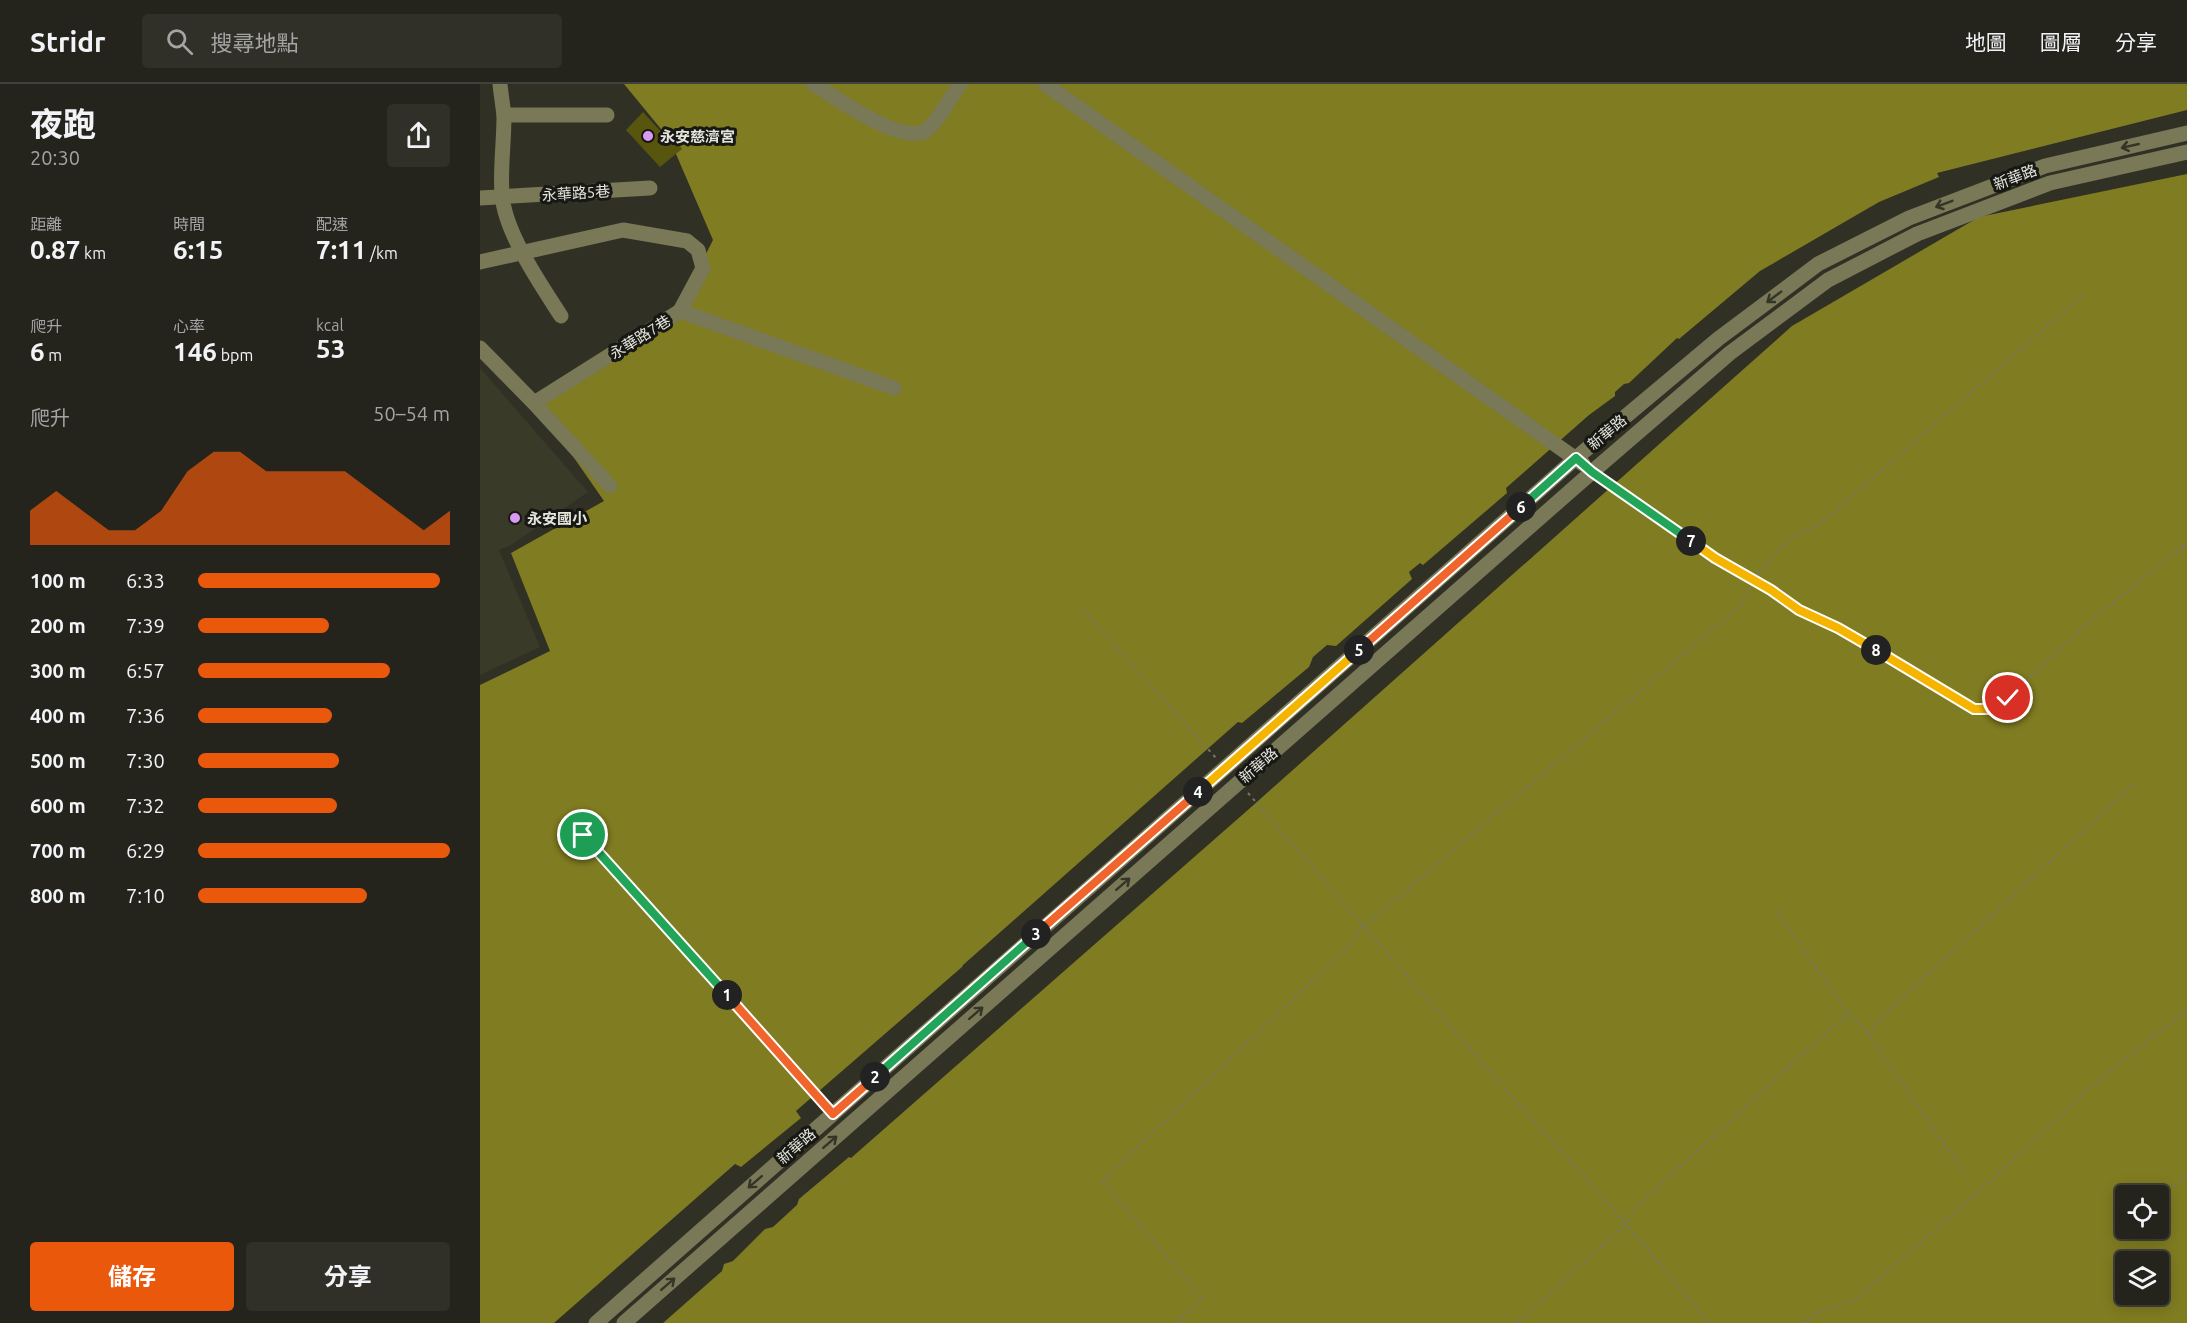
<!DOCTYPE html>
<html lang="zh-TW">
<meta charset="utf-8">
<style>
:root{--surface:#24241c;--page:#303029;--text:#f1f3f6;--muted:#a3a4a3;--line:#41413b;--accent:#ea580c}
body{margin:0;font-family:Ubuntu,"Noto Sans TC",sans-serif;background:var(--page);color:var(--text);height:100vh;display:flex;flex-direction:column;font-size:22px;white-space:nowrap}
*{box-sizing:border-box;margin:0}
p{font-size:20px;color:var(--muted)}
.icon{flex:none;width:33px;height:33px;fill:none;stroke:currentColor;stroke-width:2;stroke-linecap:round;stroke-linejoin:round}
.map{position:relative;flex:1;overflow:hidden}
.sheet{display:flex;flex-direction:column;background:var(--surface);width:480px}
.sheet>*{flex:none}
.tools{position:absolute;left:1635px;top:1101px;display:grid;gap:12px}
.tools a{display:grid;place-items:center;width:54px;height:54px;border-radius:6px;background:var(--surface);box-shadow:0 3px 15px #0003,0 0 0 2px var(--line);font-size:30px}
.pin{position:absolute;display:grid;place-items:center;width:51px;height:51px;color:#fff;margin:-26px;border:3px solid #fff;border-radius:50%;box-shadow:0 2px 6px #0007}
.km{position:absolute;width:30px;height:30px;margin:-15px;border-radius:50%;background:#222;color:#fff;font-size:16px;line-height:30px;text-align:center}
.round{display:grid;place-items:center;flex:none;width:63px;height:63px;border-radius:6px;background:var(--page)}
.summary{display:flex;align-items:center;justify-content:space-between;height:102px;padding:0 30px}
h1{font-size:33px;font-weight:700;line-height:45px}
.stats{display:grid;grid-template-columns:repeat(3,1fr);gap:9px;height:102px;padding:6px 30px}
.stats div{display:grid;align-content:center}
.stats b{font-size:26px;font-weight:700}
.stats small{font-size:16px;font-weight:400}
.stats p{font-size:16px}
.chart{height:168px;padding:12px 30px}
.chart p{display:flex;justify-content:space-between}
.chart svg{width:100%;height:108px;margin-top:6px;fill:var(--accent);opacity:.7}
.primary-button{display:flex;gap:12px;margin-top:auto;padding:12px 30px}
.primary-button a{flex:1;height:69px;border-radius:6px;background:var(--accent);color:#fff;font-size:24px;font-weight:700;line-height:69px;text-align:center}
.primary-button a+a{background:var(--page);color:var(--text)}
ul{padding:0 30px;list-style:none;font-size:20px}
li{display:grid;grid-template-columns:96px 72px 1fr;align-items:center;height:45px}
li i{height:15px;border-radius:8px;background:var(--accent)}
header{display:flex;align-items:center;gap:36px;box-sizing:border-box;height:84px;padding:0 30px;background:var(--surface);border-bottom:2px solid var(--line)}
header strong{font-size:28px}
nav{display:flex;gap:33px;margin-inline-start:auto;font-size:21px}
.search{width:420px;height:54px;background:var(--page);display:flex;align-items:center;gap:15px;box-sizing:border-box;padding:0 21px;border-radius:6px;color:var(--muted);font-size:22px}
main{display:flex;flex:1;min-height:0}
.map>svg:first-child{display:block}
</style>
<header>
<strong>Stridr</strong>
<div class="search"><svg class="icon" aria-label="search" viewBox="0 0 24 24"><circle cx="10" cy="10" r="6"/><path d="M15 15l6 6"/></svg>搜尋地點</div>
<nav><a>地圖</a><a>圖層</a><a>分享</a></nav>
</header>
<main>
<section class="sheet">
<div class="summary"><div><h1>夜跑</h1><p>20:30</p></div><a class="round"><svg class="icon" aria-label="share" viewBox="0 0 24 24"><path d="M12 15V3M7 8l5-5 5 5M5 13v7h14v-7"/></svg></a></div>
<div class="stats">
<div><p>距離</p><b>0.87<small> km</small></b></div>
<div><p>時間</p><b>6:15</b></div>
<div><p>配速</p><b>7:11<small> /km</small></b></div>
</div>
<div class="stats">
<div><p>爬升</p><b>6<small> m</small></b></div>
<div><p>心率</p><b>146<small> bpm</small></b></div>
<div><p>kcal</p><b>53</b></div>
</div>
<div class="chart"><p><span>爬升</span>50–54 m</p>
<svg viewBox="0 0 160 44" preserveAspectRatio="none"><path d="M0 44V30L10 22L20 30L30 38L40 38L50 30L60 14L70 6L80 6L90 14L100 14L110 14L120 14L130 22L140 30L150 38L160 30V44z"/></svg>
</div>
<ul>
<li><b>100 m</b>6:33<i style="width:96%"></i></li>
<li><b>200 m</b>7:39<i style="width:52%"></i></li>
<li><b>300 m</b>6:57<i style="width:76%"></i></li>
<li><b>400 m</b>7:36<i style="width:53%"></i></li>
<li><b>500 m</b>7:30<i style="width:56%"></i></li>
<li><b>600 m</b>7:32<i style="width:55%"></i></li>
<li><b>700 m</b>6:29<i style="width:100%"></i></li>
<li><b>800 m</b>7:10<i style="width:67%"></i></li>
</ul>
<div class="primary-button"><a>儲存</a><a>分享</a></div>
</section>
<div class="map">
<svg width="1707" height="1239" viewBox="0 0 1707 1239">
<rect width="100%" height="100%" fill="#303025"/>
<path fill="#3a3a29" d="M0 284 108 408 31 461 19 466 60 563 0 591Z"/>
<g fill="#807c21" fill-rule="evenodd">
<path d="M144 0H1707V26L1457 89 1459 93 1399 118 1280 187 1199 255 1197 254 1149 299 1144 300 1135 308V312L1109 331 1026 404 1027 409 943 481 940 479 929 488 932 495 856 562 847 561 833 573 829 583 762 639 758 638 483 881 482 883 316 1027 321 1034 261 1083 255 1080 74 1239H0V601L70 567 31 469 124 417 58 322 195 231 233 156 190 56Z"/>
<path d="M1707 90V1239H183L242 1187 244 1180 253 1177 285 1145 293 1143 317 1121 319 1115 369 1073 371 1074 769 725 1312 242 1499 133ZM1646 1112H1678V1144H1646ZM1646 1178H1678V1210H1646Z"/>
</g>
<path fill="#58550e" d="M163 28 194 62 198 59 202 65 180 83 146 46Z"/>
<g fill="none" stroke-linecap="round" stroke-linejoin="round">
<g stroke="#75756b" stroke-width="2" stroke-dasharray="3 4.5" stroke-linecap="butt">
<path d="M1123 396 1235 474 1291 506 1319 526 1358 544 1494 625H1513L1528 614 1612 535 1707 459"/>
<path d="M1702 463 1707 468"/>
<path d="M603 526 736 674"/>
<path d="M768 709 1005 982 1146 1140 1229 1239"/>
<path d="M103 751 343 1019"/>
<path d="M1297 827 1368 929 1388 950 1485 1090"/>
<path d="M1388 950 1409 926 1655 699"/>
<path d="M1682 1112 1707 1091"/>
<path d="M696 1239 723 1215 622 1097 868 863 884 842 1259 523 1273 496 1311 452 1339 441 1603 211"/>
<path d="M1037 1239 1146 1140 1158 1121 1368 929"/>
<path d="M1324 1239 1338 1228 1374 1217 1516 1092 1610 1003 1707 926"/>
</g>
<g stroke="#797857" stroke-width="15">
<path d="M20 0C21 11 23 22 24 32 24 59 20 85 22 111 25 149 61 201 81 232"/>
<path d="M333 0C356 13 422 63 447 46 456 39 473 11 480 0"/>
<path d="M565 0 1103 380"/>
<path d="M24 31H127"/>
<path d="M0 114 170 104"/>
<path d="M0 178 143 146 207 157 218 166 223 184 200 227 54 319"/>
<path d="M200 227 414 304"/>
<path d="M0 264 54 319 130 402"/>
<path d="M116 1239 1096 374 1238 255 1338 180 1429 134 1565 82 1707 49"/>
<path d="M144 1239 1112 388 1250 269 1348 196 1437 150 1570 99 1707 68"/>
</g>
</g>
<defs><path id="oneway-shaft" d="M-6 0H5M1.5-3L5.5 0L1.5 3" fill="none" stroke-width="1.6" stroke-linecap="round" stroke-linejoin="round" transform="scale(1.5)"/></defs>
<g stroke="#343427">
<use href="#oneway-shaft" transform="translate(1650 62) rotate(167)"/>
<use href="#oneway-shaft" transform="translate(1464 120) rotate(159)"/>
<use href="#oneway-shaft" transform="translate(1294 213) rotate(143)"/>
<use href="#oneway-shaft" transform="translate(643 800) rotate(-41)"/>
<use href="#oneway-shaft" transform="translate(496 929) rotate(-41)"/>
<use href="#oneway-shaft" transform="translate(350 1058) rotate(-41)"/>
<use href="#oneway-shaft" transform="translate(275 1098) rotate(139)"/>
<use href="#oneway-shaft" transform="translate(188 1200) rotate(-41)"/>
</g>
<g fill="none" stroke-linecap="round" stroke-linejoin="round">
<defs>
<path id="split-1" d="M103 751 247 911"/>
<path id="split-2" d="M247 911 353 1030 395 993"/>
<path id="split-3" d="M395 993 556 850"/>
<path id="split-4" d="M556 850 718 708"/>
<path id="split-5" d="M718 708 879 566"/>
<path id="split-6" d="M879 566 1041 423"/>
<path id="split-7" d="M1041 423 1096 374 1112 388 1211 457"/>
<path id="split-8" d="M1211 457 1235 474 1291 506 1319 526 1358 544 1396 566"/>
<path id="split-9" d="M1396 566 1494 625H1513L1528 614"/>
</defs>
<use href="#split-1" stroke="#fff" stroke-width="12"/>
<use href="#split-2" stroke="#fff" stroke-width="12"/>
<use href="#split-3" stroke="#fff" stroke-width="12"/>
<use href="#split-4" stroke="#fff" stroke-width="12"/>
<use href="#split-5" stroke="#fff" stroke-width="12"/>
<use href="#split-6" stroke="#fff" stroke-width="12"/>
<use href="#split-7" stroke="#fff" stroke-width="12"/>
<use href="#split-8" stroke="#fff" stroke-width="12"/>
<use href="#split-9" stroke="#fff" stroke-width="12"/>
<use href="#split-1" stroke="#22a559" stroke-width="8"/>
<use href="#split-2" stroke="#f0652b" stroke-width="8"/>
<use href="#split-3" stroke="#22a559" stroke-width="8"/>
<use href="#split-4" stroke="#f0652b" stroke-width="8"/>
<use href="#split-5" stroke="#f5b400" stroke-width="8"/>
<use href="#split-6" stroke="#f0652b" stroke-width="8"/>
<use href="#split-7" stroke="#22a559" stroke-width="8"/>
<use href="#split-8" stroke="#f5b400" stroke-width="8"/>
<use href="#split-9" stroke="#f5b400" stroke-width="8"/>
</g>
<g fill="#dc99f4" stroke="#171713" stroke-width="2">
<circle cx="168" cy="52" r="6"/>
<circle cx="35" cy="434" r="6"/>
</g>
<g text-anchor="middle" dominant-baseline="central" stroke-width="6" stroke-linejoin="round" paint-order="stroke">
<g font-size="15" font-weight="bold" fill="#e5e5de" stroke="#171713" text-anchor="start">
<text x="180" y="52">永安慈濟宮</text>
<text x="47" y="434">永安國小</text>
</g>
<g font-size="15" fill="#e5e5de" stroke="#171713">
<text transform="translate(1535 93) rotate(-21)">新華路</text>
<text transform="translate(96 109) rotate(-4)">永華路5巷</text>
<text transform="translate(160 253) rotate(-32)">永華路7巷</text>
<text transform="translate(1127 348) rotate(-40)">新華路</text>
<text transform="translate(778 681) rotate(-41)">新華路</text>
<text transform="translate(316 1062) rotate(-41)">新華路</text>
</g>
</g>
</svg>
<div class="tools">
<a><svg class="icon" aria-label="locate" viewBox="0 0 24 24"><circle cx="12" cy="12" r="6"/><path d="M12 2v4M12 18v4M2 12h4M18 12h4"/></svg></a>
<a><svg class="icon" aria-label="layers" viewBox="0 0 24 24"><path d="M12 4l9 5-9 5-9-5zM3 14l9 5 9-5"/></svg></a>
</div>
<div class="pin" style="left:103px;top:751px;background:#1e9e55"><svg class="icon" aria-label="arrive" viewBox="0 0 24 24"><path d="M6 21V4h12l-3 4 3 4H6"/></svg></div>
<div class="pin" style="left:1528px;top:614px;background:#d93025"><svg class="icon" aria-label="check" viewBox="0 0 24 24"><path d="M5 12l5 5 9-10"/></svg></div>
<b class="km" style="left:247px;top:911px">1</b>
<b class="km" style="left:395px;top:993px">2</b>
<b class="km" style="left:556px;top:850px">3</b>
<b class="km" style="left:718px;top:708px">4</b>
<b class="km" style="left:879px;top:566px">5</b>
<b class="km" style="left:1041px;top:423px">6</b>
<b class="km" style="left:1211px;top:457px">7</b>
<b class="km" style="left:1396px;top:566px">8</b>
</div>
</main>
